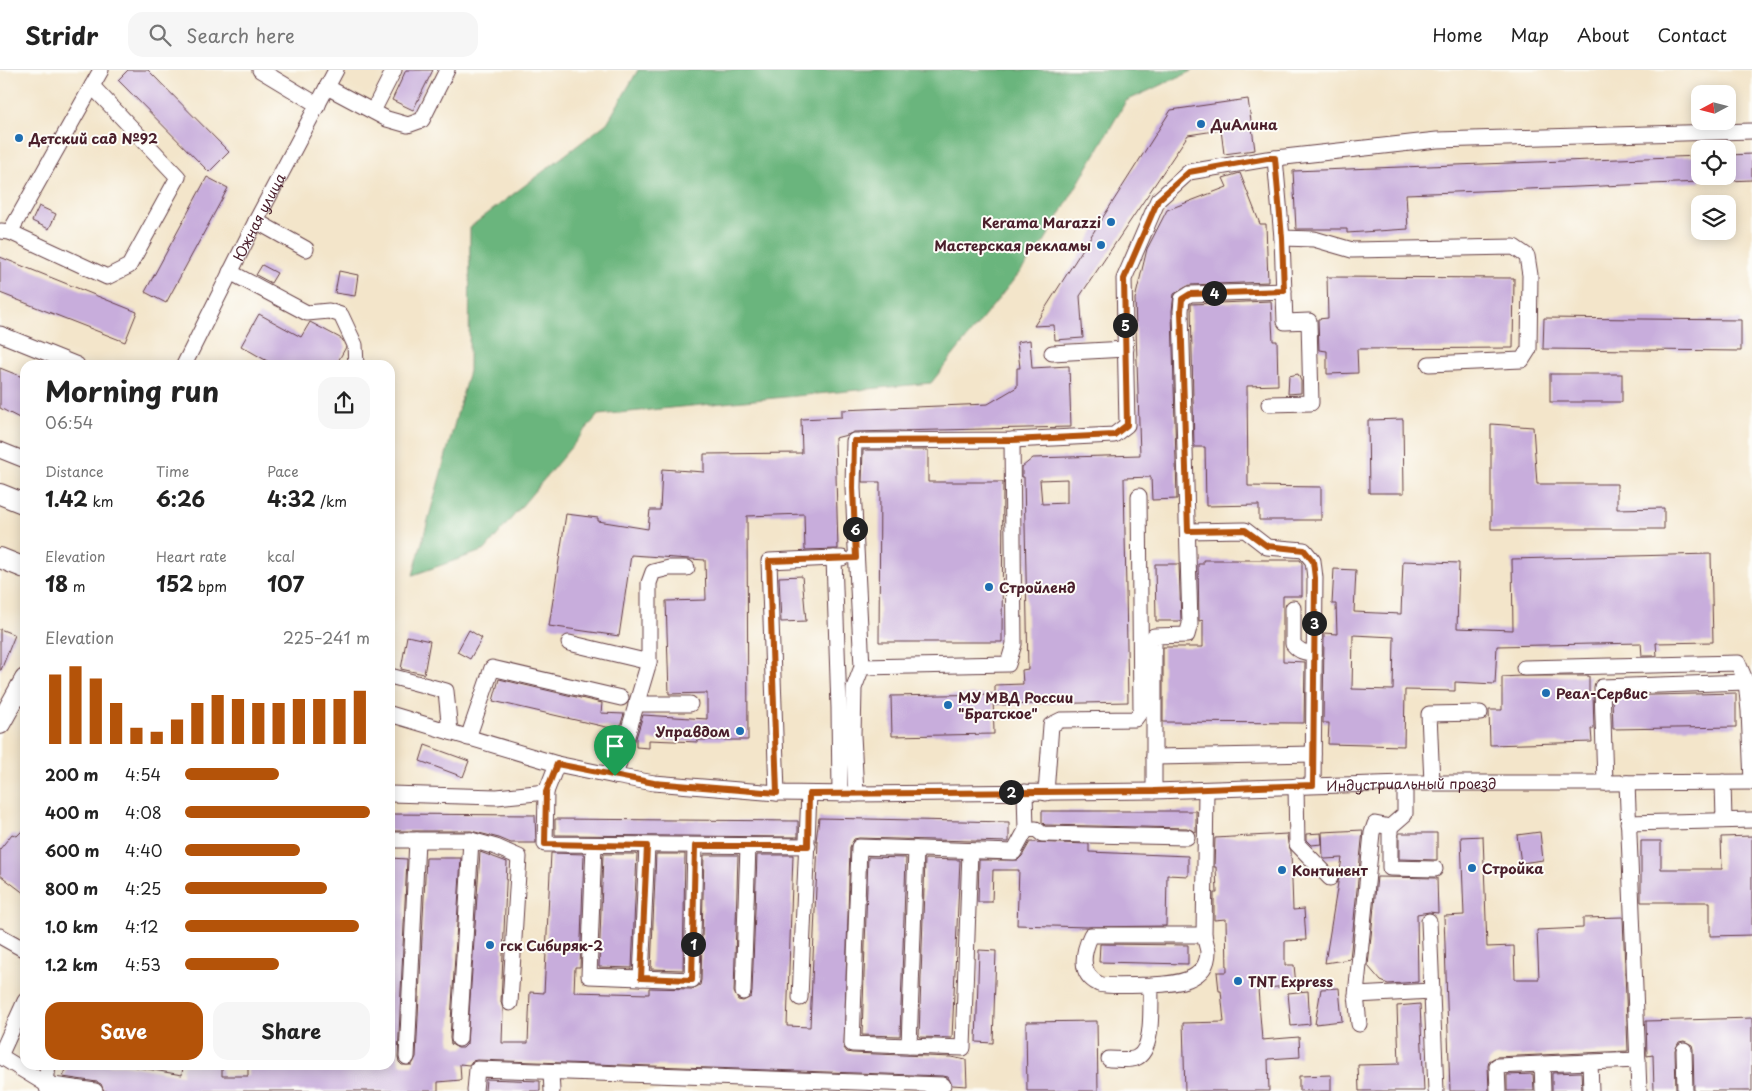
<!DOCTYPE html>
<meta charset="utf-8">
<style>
:root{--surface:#fff;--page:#f6f6f6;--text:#222;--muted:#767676;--line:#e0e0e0;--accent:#b45309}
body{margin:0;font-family:"Playpen Sans",sans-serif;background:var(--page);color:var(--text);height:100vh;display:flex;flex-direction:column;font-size:19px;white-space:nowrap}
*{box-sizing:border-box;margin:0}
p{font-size:16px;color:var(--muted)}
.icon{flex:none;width:28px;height:28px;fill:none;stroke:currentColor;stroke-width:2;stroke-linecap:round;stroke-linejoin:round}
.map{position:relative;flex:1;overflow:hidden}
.drawer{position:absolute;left:20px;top:290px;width:375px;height:710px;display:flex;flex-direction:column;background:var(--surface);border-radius:15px;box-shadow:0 2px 12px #0003}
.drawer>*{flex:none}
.needle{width:32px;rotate:263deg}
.tools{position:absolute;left:1691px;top:15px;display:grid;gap:10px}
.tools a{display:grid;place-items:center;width:45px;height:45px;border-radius:10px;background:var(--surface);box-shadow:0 2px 12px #0003;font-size:25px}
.pin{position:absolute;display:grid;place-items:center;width:42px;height:42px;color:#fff;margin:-51px -21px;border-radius:50% 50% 50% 0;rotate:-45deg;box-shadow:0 0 5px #0007}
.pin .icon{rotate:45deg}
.km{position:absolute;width:25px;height:25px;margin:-12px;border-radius:50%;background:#222;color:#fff;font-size:14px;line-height:25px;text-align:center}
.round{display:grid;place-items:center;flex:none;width:52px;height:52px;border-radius:15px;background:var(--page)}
.head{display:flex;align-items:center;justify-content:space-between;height:85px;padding:0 25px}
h1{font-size:28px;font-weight:700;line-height:38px}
.figures{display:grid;grid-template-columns:repeat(3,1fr);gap:8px;height:85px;padding:5px 25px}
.figures div{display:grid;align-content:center}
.figures b{font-size:21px;font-weight:700}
.figures small{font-size:14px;font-weight:400}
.figures p{font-size:14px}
.chart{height:140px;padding:10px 25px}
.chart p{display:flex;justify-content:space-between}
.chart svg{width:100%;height:90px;margin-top:5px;stroke:var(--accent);stroke-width:6}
.button{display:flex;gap:10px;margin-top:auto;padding:10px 25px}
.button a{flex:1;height:58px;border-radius:15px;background:var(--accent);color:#fff;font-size:20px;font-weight:700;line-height:58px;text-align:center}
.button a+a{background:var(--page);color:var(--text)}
ul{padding:0 25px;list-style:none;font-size:16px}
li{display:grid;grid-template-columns:80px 60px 1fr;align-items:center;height:38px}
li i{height:12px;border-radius:6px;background:var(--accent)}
header{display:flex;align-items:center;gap:30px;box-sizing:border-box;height:70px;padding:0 25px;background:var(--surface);border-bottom:1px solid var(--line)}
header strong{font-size:24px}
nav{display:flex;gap:28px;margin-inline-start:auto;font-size:18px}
.search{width:350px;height:45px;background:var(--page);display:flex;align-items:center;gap:12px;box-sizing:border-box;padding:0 18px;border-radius:15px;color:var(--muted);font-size:19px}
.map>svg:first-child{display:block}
</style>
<header>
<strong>Stridr</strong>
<div class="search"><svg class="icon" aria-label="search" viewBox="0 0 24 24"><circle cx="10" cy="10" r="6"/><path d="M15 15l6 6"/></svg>Search here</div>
<nav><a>Home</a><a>Map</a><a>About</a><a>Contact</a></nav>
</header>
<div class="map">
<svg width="1752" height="1021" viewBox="0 0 1752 1021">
<rect width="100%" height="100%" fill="#fdfcf7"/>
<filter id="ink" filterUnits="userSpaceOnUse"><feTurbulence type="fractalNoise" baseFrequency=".02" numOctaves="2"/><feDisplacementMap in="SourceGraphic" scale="10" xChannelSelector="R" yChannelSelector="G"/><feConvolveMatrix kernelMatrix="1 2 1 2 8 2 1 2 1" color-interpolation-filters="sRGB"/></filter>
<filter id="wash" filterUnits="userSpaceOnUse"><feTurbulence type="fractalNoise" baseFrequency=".0096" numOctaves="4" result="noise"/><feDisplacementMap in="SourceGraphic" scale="20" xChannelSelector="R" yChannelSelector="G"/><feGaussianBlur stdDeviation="1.12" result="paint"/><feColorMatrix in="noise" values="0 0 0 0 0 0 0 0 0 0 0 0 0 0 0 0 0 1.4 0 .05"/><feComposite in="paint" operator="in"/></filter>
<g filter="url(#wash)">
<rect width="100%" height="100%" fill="#f3e5ca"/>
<path fill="#6ab57d" stroke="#5a6a54" d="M638 0H1194L1126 31 1044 172 931 313 598 345 485 480 413 505 469 301 470 157 607 53Z"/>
<g id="blocks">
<g fill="#c8addc" fill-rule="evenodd">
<path d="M128 0H148L229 82 209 102 118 10Z"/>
<path d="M406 0H433L413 40 392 30Z"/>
<path d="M1248 29 1255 80 1224 84 1221 60 1188 65 1080 226 1083 268 1055 270 1054 255 1034 256 1171 40Z"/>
<path d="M1752 84V110L1728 111V85Z"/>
<path d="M1700 86V112L1406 124 1408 159 1347 163V159H1296L1293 101Z"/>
<path d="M1240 103 1260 154H1266L1268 212 1190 215 1174 224 1172 241 1177 429 1152 430 1151 407 1124 408 1128 632 995 635V615L1023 614 1022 600 1028 599 1024 407H1022V397L1033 388 1140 385 1135 229 1147 179 1167 140 1227 117 1223 108ZM1067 409V433L1042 434 1040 410Z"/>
<path d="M207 107 228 118 166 233 145 222Z"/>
<path d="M39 136 56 144 49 159 32 151Z"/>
<path d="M0 187 137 242 125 272 0 223Z"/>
<path d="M262 195 277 203 271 213 256 205Z"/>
<path d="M339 201 358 205 355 226 335 223Z"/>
<path d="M1327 207 1514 208 1513 278 1357 279 1358 303 1327 304V281L1319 280 1318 249 1328 248Z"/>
<path d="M1271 231 1273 271H1277L1278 315 1247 316 1248 416 1321 417V450H1259V435L1206 436 1205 377H1194L1191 234Z"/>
<path d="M259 244 301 267 310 252 342 269 346 277 336 295H274L241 276Z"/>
<path d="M1544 248 1741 250V281L1543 279Z"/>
<path d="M1030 270 1032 298 1069 296 1071 357 854 362 847 365 835 368 838 479 805 480 804 444 747 446 748 670H698V672L649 670V678L636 677V668L643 645 707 649V623L669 624 666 531 706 530 705 490 631 485 619 566 549 556 566 444 598 448V451L648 459 650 440H660L662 399 704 402V384L802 383 801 349 842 347V340L988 334 1017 317V298H1020L1017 272Z"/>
<path d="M0 298 25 308V351L0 338Z"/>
<path d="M1298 304 1301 311V323L1288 324 1289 306Z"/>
<rect x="1550" y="304" width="72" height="28"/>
<path d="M1403 349 1404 423H1369L1368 350Z"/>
<path d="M1491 354 1533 357 1537 414H1617V439L1664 438V459H1491Z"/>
<path d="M863 380H928V412H1003L1002 572H879L880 412H862Z"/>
<path d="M1711 484 1713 572 1656 573 1657 586H1642L1641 573 1497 576 1495 614 1455 612V621L1405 620 1404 676 1328 674 1329 653H1323L1324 563 1337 564 1336 534H1332L1334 499 1356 500 1354 542 1401 544 1403 491 1459 493 1457 558 1513 560 1512 489ZM1353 565 1394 567 1393 620 1352 619Z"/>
<path d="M1203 490H1300L1302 493V526H1283V591L1305 592 1304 653 1163 652V577H1203V550L1199 551 1198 494H1203Z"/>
<path d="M1155 494H1179L1181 551H1156Z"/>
<path d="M802 506 806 551 781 552 779 507Z"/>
<path d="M0 559 15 565 1 600H0Z"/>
<path d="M469 560 482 568 470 589 457 582Z"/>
<path d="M407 566 430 571 424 604 401 599Z"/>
<path d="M1520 606H1589V625H1593L1594 659H1591L1592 672 1490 675 1489 640H1502V607Z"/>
<path d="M499 609 602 633 601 643 624 644 619 660 493 631Z"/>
<path d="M1736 623V657L1613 659 1612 626Z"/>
<path d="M993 624 994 664 892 666 891 626Z"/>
<path d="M425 675 469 691 463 707 420 691Z"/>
<path d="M1042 741H1196V762L1187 758 1045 755 1042 752Z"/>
<path d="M390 744 535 745 536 773H511L499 768 471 761H390Z"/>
<path d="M819 748 1009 752V772L859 768 854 769 850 777 844 978 847 982 852 983 951 987 966 990 967 1016 952 1015 948 1007 943 1006 477 990 472 991 469 995 460 994 461 1010 438 1012V1021H104L101 1014 97 1012 63 1007 68 995H125L182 1005 183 995H222V1006H248V995H390V788L407 789 398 987 399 992 402 995H412L416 987 426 788H461L450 968 451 974 458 978H463L467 974 480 782 507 792 501 932 503 939 502 973H528L530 922 544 923 551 783 584 784 580 897H575L574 922 649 924V918L692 919 700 915 701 910 704 785H738L734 922 738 930 743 931 751 927 752 922 757 785H793L787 956 810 957 818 771H816Z"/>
<path d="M555 749 798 751V767L555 765Z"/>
<path d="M25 758V824L0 805V779L12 764 17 766Z"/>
<path d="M1363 760 1350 889 1325 893 1342 788 1325 789 1323 788 1322 762Z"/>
<path d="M1540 762 1543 790 1521 793 1517 765Z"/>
<path d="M1321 763 1322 774 1311 775 1306 770V764Z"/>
<path d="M1399 763H1437V790L1399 789Z"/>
<path d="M1287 764 1288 774 1291 781 1293 840 1304 839 1306 870 1285 871V895H1294L1296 915 1258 919 1262 970 1299 967 1300 987 1268 989 1269 1021H1185L1183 953 1224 952 1221 921H1219L1217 902H1227L1226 849 1214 850V823H1217L1216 797H1214L1215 768Z"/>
<path d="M1483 766 1487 877 1514 876 1515 909H1539L1537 860 1583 858V848L1623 847 1628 981 1496 987 1489 991 1488 996 1489 1021H1450L1444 846 1464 845 1461 767Z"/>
<path d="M1752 766V865L1710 866V832H1641V771H1661V799H1722L1721 767Z"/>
<path d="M1030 772 1089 774V782L1188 786V806L1167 805 1166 856 1087 857 1017 855 1019 800H993L992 832H978L979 790H1018L1022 786Z"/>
<path d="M603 784H637L632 898 599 897Z"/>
<path d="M656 784H685L683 900 651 899Z"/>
<path d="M868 787 906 788 900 966 862 965Z"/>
<path d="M925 789 960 790 952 968 919 967Z"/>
<path d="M1377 807 1437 808 1438 843 1429 842 1417 844 1418 912 1388 914 1381 911 1368 896Z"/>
<path d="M1100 874 1188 875V894L1099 892Z"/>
<path d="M979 880 996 881 993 973 976 972Z"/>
<path d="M1339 918 1342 951 1315 954 1321 919Z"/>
<path d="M1308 921 1310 954 1291 956 1288 923Z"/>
<path d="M1420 934 1424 1021H1359L1358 995 1399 994 1397 936Z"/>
<path d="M1752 948V1021H1694L1693 979 1692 975 1684 971 1679 972 1675 980 1676 1021H1654L1653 985 1647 986 1646 951Z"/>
<path d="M1097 951 1098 1021H1027L1026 952Z"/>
<path d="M1581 1002 1582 1021H1552V1003Z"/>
<path d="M1533 1004 1534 1021H1507V1005Z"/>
<path d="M1331 1005V1021H1299V1006Z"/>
<path d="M486 1009 540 1011V1021H485Z"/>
</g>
</g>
</g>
<g filter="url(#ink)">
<use href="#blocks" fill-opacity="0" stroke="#633d43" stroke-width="1"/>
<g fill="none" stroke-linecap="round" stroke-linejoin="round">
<defs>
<g id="minor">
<path d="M260 0 318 35"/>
<path d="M327 17 387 49 408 55 422 50 447 0"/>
<path d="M373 41 394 0"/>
<path d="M256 151 306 179"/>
<path d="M1 161 10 162 101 0"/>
<path d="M10 162 107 207 129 196 178 107 92 16"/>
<path d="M1282 168 1314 169 1352 180 1514 177 1527 186 1530 205 1529 279 1522 290 1429 294"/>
<path d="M230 202 307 243 329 241 341 245 355 275 356 295"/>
<path d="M0 264 77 295"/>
<path d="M1052 283 1126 279"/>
<path id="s1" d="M184 295 256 151 336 0"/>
<path d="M1269 334 1311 333 1309 251 1285 252 1282 168 1275 88"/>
<path d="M0 380 25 390"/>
<path d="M1188 461 1245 460 1267 477 1304 480 1313 491 1315 508 1313 715"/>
<path d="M1293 538V574C1299 581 1304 583 1314 583"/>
<path d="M569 573 649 592"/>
<path d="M862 597 853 418 854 371 1012 370 1114 365 1127 355 1124 209 1158 130 1189 102 1267 89 1437 70 1752 61"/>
<path d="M1524 598 1738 593 1746 612 1749 641 1752 712"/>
<path d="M390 606 446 621 450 662"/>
<path d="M636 634H690"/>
<path id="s2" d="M390 644 557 694 615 706 654 713 777 723 856 724 1154 721 1405 713H1605L1752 712"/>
<path d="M468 668 492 598 621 628"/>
<path d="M1154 687 1313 684"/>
<path d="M615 706 649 592V513L653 502 669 498H687"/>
<path d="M1723 712 1724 750"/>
<path d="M1432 713 1429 644 1480 643"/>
<path d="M1605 713 1602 617 1746 612"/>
<path d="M1627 713 1639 1021"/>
<path d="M1296 716 1297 774 1330 808"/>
<path d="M1154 721V566L1187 565 1190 554 1181 241 1182 229 1190 224 1284 221"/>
<path d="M546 722 545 774 808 776"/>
<path d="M777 723 769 491 834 488"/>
<path d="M1046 723 1051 655 1061 650 1135 649 1141 641 1139 426"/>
<path d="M390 724 497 727 546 722 557 694"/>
<path d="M840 724 839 638 834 488H842"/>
<path d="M856 724 853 665 854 618 862 597 1008 594 1014 574 1012 370"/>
<path d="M1628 753 1752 750"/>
<path d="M1390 757 1405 744V713"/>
<path d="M1026 760 1036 759 1042 764 1187 767"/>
<path d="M390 770H417L407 987"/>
<path d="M417 770H471L459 969"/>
<path d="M471 770 496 777 519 787 510 933"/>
<path d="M594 775 589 906 692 910 695 776"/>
<path d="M916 779 909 976 963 978 970 781"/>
<path d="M1429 851 1436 1021"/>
<path d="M1204 865 1206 720"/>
<path d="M0 866 25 880"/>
<path d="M641 908 647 776"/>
<path d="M1432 921 1356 925 1372 763 1375 754 1390 757V798L1435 799"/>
<path d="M743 922 748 776"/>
<path d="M1356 925 1359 954"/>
<path d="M800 928 809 724"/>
<path d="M909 976 852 974 859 777 1014 782 1026 760 1025 722"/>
<path d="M1684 980 1685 1021"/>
<path d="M0 986 46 1014 95 1021"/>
<path d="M0 986 25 931"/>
<path d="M1109 989C1117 989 1129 991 1136 988 1155 980 1150 933 1151 915 1141 915 1106 917 1099 914 1078 904 1083 882 1091 865H1204C1205 870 1207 876 1208 881 1208 912 1174 914 1151 915"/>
<path d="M1590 992 1591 1021"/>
<path d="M1542 994 1543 1021"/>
<path d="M551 1003 552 1021"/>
<path d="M48 1021 46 1014 48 995"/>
<path d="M475 1021 477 999 943 1015"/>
<path d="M1498 1021 1497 996 1638 990"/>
</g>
<g id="major">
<path d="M0 424 25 434"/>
<path d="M0 488 25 498"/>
<path d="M0 654 25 609"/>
</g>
</defs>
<use href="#minor" stroke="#633d43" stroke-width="17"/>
<use href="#major" stroke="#633d43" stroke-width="22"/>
<use href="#minor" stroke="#fff" stroke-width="15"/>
<use href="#major" stroke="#fff" stroke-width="20"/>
</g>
</g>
<g fill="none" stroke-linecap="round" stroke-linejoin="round" filter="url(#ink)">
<defs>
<path id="route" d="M1267 88H1275L1282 168 1284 221 1190 224 1182 229 1181 241 1188 461 1245 460 1267 476 1304 480 1313 491 1315 508 1313 715 1154 721 809 724 808 776H695L692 910 641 908 647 776 545 774 546 722 557 694 654 713 777 723 769 491 856 488 853 418 854 371 1012 370 1114 365 1127 355 1124 209 1158 130 1189 102Z"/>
</defs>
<use href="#route" stroke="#fff" stroke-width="10"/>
<use href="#route" stroke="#b45309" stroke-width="6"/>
</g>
<g fill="#1f6fb2" stroke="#fdfcf7" stroke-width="2">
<circle cx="1201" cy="54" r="5"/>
<circle cx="19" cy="68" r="5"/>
<circle cx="1111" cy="152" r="5"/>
<circle cx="1101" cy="175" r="5"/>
<circle cx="989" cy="517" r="5"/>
<circle cx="1546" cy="623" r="5"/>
<circle cx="948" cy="635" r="5"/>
<circle cx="740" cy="661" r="5"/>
<circle cx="1472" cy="798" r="5"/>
<circle cx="1282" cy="800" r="5"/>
<circle cx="490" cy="875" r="5"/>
<circle cx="1238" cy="911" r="5"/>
</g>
<g text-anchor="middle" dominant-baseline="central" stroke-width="4" stroke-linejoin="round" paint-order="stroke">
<g font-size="14" font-weight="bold" fill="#4a1f2b" stroke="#fdfcf7" text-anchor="start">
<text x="1211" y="54">ДиАлина</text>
<text x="29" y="68">Детский сад №92</text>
<text x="1101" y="152" text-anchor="end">Kerama Marazzi</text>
<text x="1091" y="175" text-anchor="end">Мастерская рекламы</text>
<text x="999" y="517">Стройленд</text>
<text x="1556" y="623">Реал-Сервис</text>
<text x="958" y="627">МУ МВД России<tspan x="958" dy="16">"Братское"</tspan></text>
<text x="730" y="661" text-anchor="end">Управдом</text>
<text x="1482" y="798">Стройка</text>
<text x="1292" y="800">Континент</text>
<text x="500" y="875">гск Сибиряк-2</text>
<text x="1248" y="911">TNT Express</text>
</g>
<g font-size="14" fill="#4a1f2b" stroke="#fdfcf7">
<text stroke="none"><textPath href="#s1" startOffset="166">Южная улица</textPath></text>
<text stroke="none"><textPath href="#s2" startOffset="1031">Индустриальный проезд</textPath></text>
</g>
</g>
</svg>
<div class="tools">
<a><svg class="needle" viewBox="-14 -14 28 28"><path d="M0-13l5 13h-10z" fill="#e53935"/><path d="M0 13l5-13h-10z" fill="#767676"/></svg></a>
<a><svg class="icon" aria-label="locate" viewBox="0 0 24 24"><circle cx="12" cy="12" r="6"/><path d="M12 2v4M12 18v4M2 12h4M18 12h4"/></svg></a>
<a><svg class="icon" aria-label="layers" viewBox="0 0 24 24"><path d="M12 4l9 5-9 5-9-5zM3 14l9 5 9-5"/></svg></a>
</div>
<div class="pin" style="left:615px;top:706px;background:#1e9e55"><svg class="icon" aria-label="arrive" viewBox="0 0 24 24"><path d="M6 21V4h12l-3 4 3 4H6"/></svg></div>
<b class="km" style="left:693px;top:874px">1</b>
<b class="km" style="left:1011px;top:722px">2</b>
<b class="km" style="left:1314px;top:553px">3</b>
<b class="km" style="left:1214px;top:223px">4</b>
<b class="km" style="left:1125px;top:255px">5</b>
<b class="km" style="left:855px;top:459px">6</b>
<section class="drawer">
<div class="head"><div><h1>Morning run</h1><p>06:54</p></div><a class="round"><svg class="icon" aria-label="share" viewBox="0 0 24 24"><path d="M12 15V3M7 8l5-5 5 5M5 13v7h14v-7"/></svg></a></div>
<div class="figures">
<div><p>Distance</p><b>1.42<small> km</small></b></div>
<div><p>Time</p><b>6:26</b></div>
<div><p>Pace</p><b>4:32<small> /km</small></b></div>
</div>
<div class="figures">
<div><p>Elevation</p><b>18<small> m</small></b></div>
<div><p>Heart rate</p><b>152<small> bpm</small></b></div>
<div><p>kcal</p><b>107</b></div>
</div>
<div class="chart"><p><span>Elevation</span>225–241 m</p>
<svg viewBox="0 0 160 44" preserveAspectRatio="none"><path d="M5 44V10M15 44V6M25 44V12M35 44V24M45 44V36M55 44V38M65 44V32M75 44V24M85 44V20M95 44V22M105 44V24M115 44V24M125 44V22M135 44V22M145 44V22M155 44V18"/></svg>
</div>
<ul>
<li><b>200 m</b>4:54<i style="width:51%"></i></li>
<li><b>400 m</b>4:08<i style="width:100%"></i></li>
<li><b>600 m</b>4:40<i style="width:62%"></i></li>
<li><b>800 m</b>4:25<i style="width:77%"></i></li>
<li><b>1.0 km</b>4:12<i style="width:94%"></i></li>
<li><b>1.2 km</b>4:53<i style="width:51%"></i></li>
</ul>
<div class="button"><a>Save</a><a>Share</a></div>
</section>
</div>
